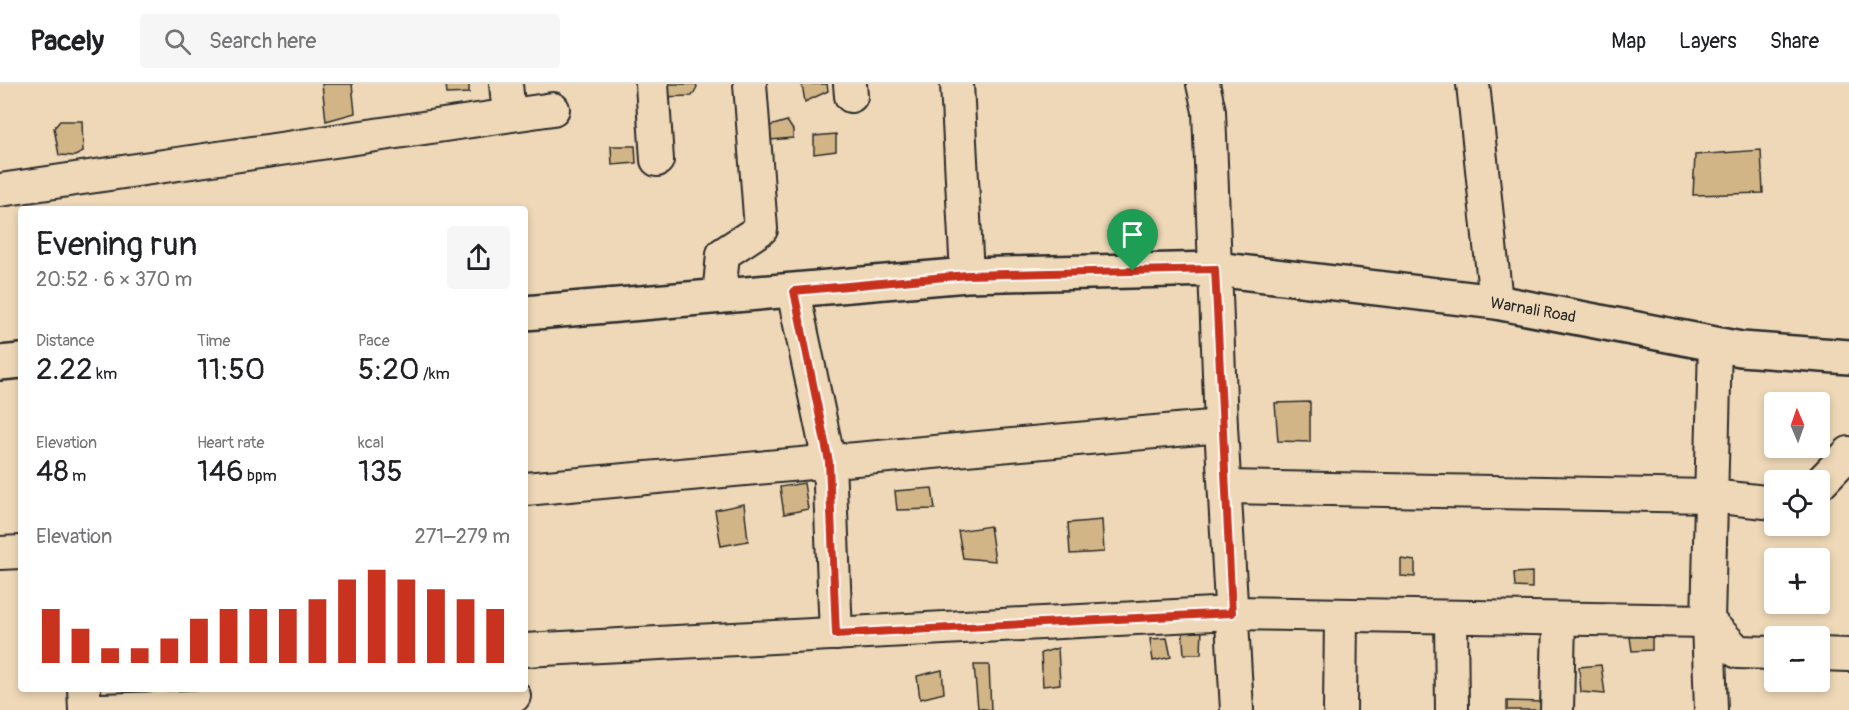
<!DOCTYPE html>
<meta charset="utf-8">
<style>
:root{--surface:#fff;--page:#f6f6f6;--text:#202124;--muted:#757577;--line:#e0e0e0;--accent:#c8321e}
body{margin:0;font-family:Pangolin,sans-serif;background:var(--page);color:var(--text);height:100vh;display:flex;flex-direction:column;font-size:22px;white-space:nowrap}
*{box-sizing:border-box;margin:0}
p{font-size:20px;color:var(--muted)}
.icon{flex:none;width:33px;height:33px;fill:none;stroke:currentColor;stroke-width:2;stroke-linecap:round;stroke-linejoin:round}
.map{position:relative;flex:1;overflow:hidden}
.details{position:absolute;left:18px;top:122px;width:510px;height:486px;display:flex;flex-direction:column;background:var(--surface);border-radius:6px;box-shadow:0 3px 9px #0003}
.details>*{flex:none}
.needle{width:39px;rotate:358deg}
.buttons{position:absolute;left:1764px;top:308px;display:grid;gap:12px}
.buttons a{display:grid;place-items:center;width:66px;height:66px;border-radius:6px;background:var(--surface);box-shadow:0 3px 9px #0003;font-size:30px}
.pin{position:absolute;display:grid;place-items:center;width:51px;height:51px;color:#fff;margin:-62px -26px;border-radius:50% 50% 50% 0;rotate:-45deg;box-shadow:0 0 6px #0007}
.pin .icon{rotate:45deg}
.round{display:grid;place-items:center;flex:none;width:63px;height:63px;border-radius:6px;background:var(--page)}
.head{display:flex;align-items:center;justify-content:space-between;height:102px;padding:0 18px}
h1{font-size:33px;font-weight:600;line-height:45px}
.figures{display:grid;grid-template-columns:repeat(3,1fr);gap:9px;height:102px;padding:6px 18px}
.figures div{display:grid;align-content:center}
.figures b{font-size:30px;font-weight:600}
.figures small{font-size:16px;font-weight:400}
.figures p{font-size:16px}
.chart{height:168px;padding:12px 18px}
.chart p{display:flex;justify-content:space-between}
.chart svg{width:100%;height:108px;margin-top:6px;stroke:var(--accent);stroke-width:6}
header{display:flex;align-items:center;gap:36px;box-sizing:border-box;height:84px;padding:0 30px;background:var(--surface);border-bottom:2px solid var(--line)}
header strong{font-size:28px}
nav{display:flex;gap:33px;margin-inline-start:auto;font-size:21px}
.search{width:420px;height:54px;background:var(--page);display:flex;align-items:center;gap:15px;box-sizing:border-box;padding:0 21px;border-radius:6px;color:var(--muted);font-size:22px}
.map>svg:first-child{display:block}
</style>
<header>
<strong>Pacely</strong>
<div class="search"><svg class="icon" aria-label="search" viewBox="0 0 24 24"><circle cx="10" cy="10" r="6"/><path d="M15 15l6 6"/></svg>Search here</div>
<nav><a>Map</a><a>Layers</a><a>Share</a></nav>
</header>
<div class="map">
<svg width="1849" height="626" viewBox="0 0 1849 626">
<rect width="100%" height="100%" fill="#eed8b7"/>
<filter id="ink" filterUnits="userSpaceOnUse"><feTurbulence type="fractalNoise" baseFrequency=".0167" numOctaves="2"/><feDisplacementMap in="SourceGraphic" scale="12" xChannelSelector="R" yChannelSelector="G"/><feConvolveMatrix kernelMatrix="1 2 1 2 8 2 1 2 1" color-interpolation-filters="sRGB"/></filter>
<g filter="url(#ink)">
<g fill="#d2b586" stroke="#2b2b2b" stroke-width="1.5">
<path d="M322 0H352L355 29 326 37Z"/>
<path d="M446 0H469V9L447 10Z"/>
<path d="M659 0H696L697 3 692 12 659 13Z"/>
<path d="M802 0H827L828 7 805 18Z"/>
<path d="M60 37H82L83 68 75 72 59 71 54 44Z"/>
<path d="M787 37 793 46V54L770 56V42Z"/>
<path d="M836 50V67L814 70V52Z"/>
<path d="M611 62H635L636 79 612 81Z"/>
<path d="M1761 66 1763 109 1693 111 1695 71Z"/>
<path d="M1310 318V358L1278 357 1275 319Z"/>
<path d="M804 399 808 425 784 430 780 403Z"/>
<path d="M932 404 935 425 897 426 895 407Z"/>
<path d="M744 420 748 457 721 462 715 426Z"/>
<path d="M1102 436 1104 468 1070 470 1068 439Z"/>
<path d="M990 442 995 477 963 474 958 447Z"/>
<path d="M1401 475 1415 477V493L1401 492Z"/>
<path d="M1532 488V504L1515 503 1514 489Z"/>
<path d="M1182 543 1202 544 1201 570H1184Z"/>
<path d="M1629 546 1652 547V566L1632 567Z"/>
<path d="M1167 554 1171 573 1153 577 1150 555Z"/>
<path d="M1058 564 1060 600 1043 602 1041 569Z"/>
<path d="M974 581H989L991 626 978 624Z"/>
<path d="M1601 581 1605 610 1581 608 1579 583Z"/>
<path d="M942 586 944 609 920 615 917 592Z"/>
<path d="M1507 617 1543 618V626H1507Z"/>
</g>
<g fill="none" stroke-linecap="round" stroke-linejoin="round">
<defs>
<g id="minor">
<path d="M506 0 509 31"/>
<path d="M652 0 657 76"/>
<path d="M850 0 851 12"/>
<path d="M957 0 967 191"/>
<path d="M1203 0 1209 27 1221 342 1237 626"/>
<path d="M1473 0 1496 218"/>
<path d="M0 106 553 25"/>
<path d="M793 207 829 378 836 550"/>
<path d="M719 213 723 170 761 145 750 0"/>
<path d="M1820 399 1849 369"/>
<path d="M1225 403 1711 412 1774 419"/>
<path d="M525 405 1221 342"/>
<path d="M0 469 21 468"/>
<path d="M1451 533 1452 626"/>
<path d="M525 566 1232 529 1708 537 1738 568 1774 569"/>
<path d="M1820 570 1849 571"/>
<path d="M84 604 85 626"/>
<path d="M101 626 514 612"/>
<path d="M1340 626 1341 531"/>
<path d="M1557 626 1559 535"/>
<path d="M1711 626 1708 537 1715 260"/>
</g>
<g id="major">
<path d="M525 229 967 191 1215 185 1496 218 1741 265 1849 273"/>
<path d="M0 279 21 277"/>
</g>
</defs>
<use href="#minor" stroke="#2b2b2b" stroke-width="36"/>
<use href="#major" stroke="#2b2b2b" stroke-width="38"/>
<use href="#minor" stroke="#eed8b7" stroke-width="32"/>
<use href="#major" stroke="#eed8b7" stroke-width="33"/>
</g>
</g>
<g fill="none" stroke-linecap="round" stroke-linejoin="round" filter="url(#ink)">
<defs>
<path id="route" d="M1215 185 1232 529 836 550 829 378 794 207 967 191Z"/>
</defs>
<use href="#route" stroke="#fff" stroke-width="12"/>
<use href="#route" stroke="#c8321e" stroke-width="8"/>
</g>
<g text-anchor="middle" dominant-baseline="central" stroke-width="4.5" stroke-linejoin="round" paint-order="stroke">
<g font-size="16" fill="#2b2b2b" stroke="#eed8b7">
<text transform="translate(1533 226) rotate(10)">Warnali Road</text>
</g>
</g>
</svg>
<div class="buttons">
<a><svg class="needle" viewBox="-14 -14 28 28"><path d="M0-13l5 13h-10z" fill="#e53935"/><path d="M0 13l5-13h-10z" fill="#757577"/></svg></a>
<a><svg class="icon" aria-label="locate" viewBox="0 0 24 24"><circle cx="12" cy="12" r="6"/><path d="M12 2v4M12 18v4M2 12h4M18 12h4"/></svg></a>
<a>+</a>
<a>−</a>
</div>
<div class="pin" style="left:1133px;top:187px;background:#1e9e55"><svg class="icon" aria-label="arrive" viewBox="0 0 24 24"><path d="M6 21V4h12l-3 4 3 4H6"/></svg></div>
<section class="details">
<div class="head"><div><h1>Evening run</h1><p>20:52 · 6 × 370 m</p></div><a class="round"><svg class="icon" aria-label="share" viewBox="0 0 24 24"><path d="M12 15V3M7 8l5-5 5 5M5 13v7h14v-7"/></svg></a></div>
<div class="figures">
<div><p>Distance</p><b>2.22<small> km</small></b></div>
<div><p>Time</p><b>11:50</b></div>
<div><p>Pace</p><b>5:20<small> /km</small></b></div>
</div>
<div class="figures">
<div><p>Elevation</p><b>48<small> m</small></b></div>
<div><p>Heart rate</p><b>146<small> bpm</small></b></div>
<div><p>kcal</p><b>135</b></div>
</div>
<div class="chart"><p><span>Elevation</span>271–279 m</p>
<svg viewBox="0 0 160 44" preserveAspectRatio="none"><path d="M5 44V22M15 44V30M25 44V38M35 44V38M45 44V34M55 44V26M65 44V22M75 44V22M85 44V22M95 44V18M105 44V10M115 44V6M125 44V10M135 44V14M145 44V18M155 44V22"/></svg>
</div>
</section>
</div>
